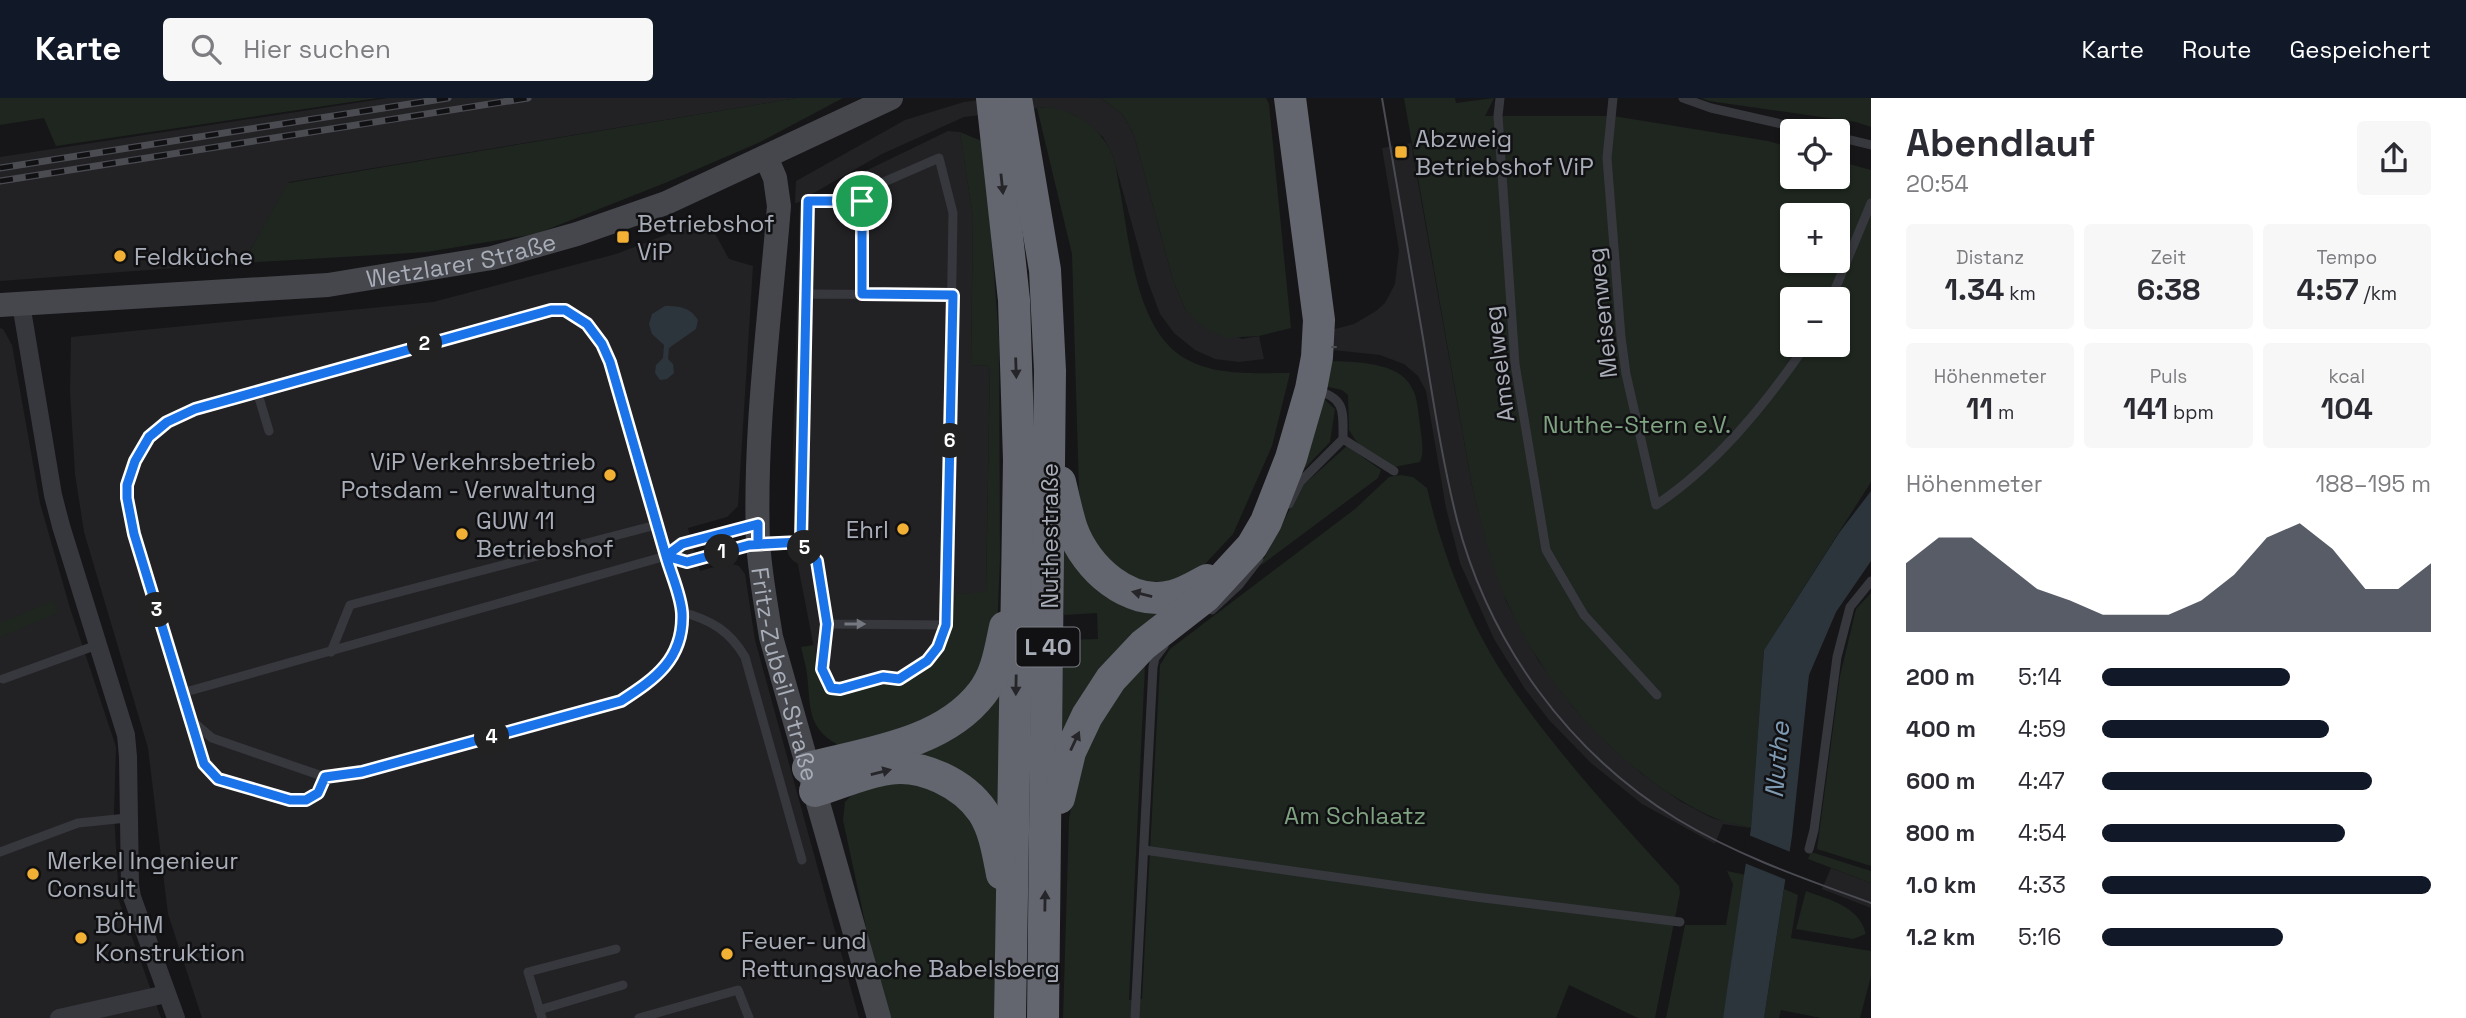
<!DOCTYPE html>
<html lang="de">
<meta charset="utf-8">
<style>
:root{--surface:#fff;--page:#f7f7f7;--text:#2b2b33;--muted:#7c7c81;--accent:#111827}
body{margin:0;font-family:"Space Grotesk",sans-serif;background:var(--page);color:var(--text);height:100vh;display:flex;flex-direction:column;font-size:26px;white-space:nowrap}
*{box-sizing:border-box;margin:0}
p{font-size:23px;color:var(--muted)}
.icon{flex:none;width:38px;height:38px;fill:none;stroke:currentColor;stroke-width:2;stroke-linecap:round;stroke-linejoin:round}
.map{position:relative;flex:1;overflow:hidden}
.details{display:flex;flex-direction:column;background:var(--surface);width:595px}
.details>*{flex:none}
.buttons{position:absolute;left:1780px;top:21px;display:grid;gap:14px}
.buttons a{display:grid;place-items:center;width:70px;height:70px;border-radius:7px;background:var(--surface);box-shadow:0 2px 5px #0004;font-size:35px}
.pin{position:absolute;display:grid;place-items:center;width:60px;height:60px;color:#fff;margin:-30px;border:4px solid #fff;border-radius:50%;box-shadow:0 2px 7px #0007}
.km{position:absolute;width:35px;height:35px;margin:-18px;border-radius:50%;background:#222;color:#fff;font-size:19px;line-height:35px;text-align:center}
.round{display:grid;place-items:center;flex:none;width:74px;height:74px;border-radius:7px;background:var(--page)}
.head{display:flex;align-items:center;justify-content:space-between;height:119px;padding:0 35px}
h1{font-size:38px;font-weight:600;line-height:52px}
.metrics{display:grid;grid-template-columns:repeat(3,1fr);gap:10px;height:119px;padding:7px 35px}
.metrics div{display:grid;align-content:center;border-radius:7px;background:var(--page);text-align:center}
.metrics b{font-size:30px;font-weight:600}
.metrics small{font-size:19px;font-weight:400}
.metrics p{font-size:19px}
.chart{height:196px;padding:14px 35px}
.chart p{display:flex;justify-content:space-between}
.chart svg{width:100%;height:126px;margin-top:7px;fill:var(--accent);opacity:.7}
ul{padding:0 35px;list-style:none;font-size:23px}
li{display:grid;grid-template-columns:112px 84px 1fr;align-items:center;height:52px}
li i{height:18px;border-radius:9px;background:var(--accent)}
header{display:flex;align-items:center;gap:42px;box-sizing:border-box;height:98px;padding:0 35px;background:var(--accent);color:#fff}
header strong{font-size:33px}
nav{display:flex;gap:38px;margin-inline-start:auto;font-size:24px}
.search{width:490px;height:63px;background:var(--page);display:flex;align-items:center;gap:18px;box-sizing:border-box;padding:0 24px;border-radius:7px;color:var(--muted);font-size:26px}
main{display:flex;flex:1;min-height:0}
.map>svg:first-child{display:block}
</style>
<header>
<strong>Karte</strong>
<div class="search"><svg class="icon" aria-label="search" viewBox="0 0 24 24"><circle cx="10" cy="10" r="6"/><path d="M15 15l6 6"/></svg>Hier suchen</div>
<nav><a>Karte</a><a>Route</a><a>Gespeichert</a></nav>
</header>
<main>
<div class="map">
<svg width="1871" height="920" viewBox="0 0 1871 920">
<rect width="100%" height="100%" fill="#161618"/>
<g fill="#222225">
<path d="M388 0H797L289 84 243 165 0 183V59Z"/>
<path d="M994 0H1101L1123 17 1134 37 1173 182 1186 213 1242 241 1259 238 1264 261 1239 264 1215 261 1195 252 1174 235 1160 216 1148 184 1113 58 1103 39 1075 17 1046 9 964 19 882 56 812 96H855L857 91 855 78 948 33 960 34 973 119 971 267 990 268 986 495 956 496 950 533 937 559 926 571 898 586 884 585 837 598 828 594 818 571 796 457 793 352 800 104 795 105 796 83 905 22 964 4Z"/>
<path d="M1411 45 1472 388 1488 449 1507 505 1538 562 1574 610 1609 647 1642 676 1680 703 1712 720 1751 730 1723 726 1715 746 1642 706 1591 665 1549 622 1525 591 1494 541 1460 465 1446 410 1426 293 1418 278 1404 266 1380 257 1333 252 1331 232 1354 226 1376 213 1385 205 1395 186 1399 152 1382 50Z"/>
<path d="M707 121 729 161 753 168 738 408 727 419 688 430 700 473 728 465 739 468 745 476 755 542 859 920H202L168 816 148 650 84 434 75 376 70 294 71 239 433 204 616 156Z"/>
<path d="M0 230 3 231 12 247 40 405 70 510 116 649 114 714 119 803 161 920H0Z"/>
<path d="M1831 770 1871 785V810L1822 791Z"/>
</g>
<g fill="#1e261f" fill-rule="evenodd">
<path d="M0 0H378L56 48 44 20 0 27Z"/>
<path d="M797 0H843L758 45 665 85 536 136 427 154 243 165 288 85Z"/>
<path d="M1101 0H1266L1269 6 1291 230 1259 238 1225 240 1203 229 1186 213 1173 182 1134 37 1123 17Z"/>
<path d="M1404 0H1455L1456 5 1494 0 1485 18H1613L1768 43 1792 50V79H1838V63L1871 72V384L1764 552 1751 730C1737 726 1722 724 1710 718 1624 678 1546 591 1508 506 1491 469 1482 427 1472 388ZM1792 117H1838V163H1792ZM1792 201H1838V247H1792Z"/>
<path d="M1701 0H1871V29L1856 24 1709 3Z"/>
<path d="M1046 9C1075 12 1100 29 1112 56 1117 67 1117 81 1120 92 1129 141 1135 223 1177 255 1208 279 1254 275 1290 275L1272 348 1233 436 1206 465 1176 484 1142 483 1114 470 1092 443 1082 420 1079 392 1072 156 1037 10Z"/>
<path d="M960 34 984 44 999 241 1000 461 997 534 981 581 925 626 838 647C806 629 811 608 807 576 806 567 803 558 801 549L814 547 818 571 828 594 837 597 884 585 898 586 926 571 937 559 950 533 956 496 986 494 990 268 971 267 973 119Z"/>
<path d="M1328 263C1354 264 1399 263 1412 290 1418 300 1418 315 1420 327 1421 338 1425 354 1420 364L1394 369 1360 348 1354 340 1349 332 1348 297 1342 292 1324 288Z"/>
<path d="M1324 301 1335 311 1330 344 1306 369 1294 386 1268 440 1244 475 1222 498 1158 550 1145 567 1129 902 1142 901 1160 567 1170 551 1355 411 1389 379 1400 377 1413 379 1427 390C1443 458 1469 526 1509 585 1559 658 1620 723 1679 788L1680 795 1655 920H1638L1569 887 1556 920H1063L1069 721 1080 662 1102 615 1133 573 1143 568H1134C1170 531 1218 502 1249 461 1285 413 1298 357 1315 302Z"/>
<path d="M1347 348 1381 372 1378 380 1260 468 1302 388Z"/>
<path d="M1063 434 1164 510 1060 649 1064 542 1098 541 1097 515 1064 517Z"/>
<path d="M1871 495V768L1817 751 1840 578 1856 511Z"/>
<path d="M53 503 58 515 0 539V525Z"/>
<path d="M1003 577 999 726 897 661Z"/>
<path d="M906 678 972 714 997 789 994 920H891L872 857 843 722 845 704 858 691Z"/>
<path d="M1811 754 1871 773V785L1808 761Z"/>
<path d="M1727 773 1746 777 1723 920H1666L1685 827H1726L1733 786Z"/>
<path d="M1784 791 1798 797 1791 840 1871 853V878L1860 920H1821L1781 912 1779 920H1764Z"/>
<path d="M1806 793C1830 802 1859 808 1866 836L1853 841 1796 831Z"/>
</g>
<g fill="#2c353c">
<path d="M665 208C679 208 690 209 698 222L696 231 669 250 668 261 673 266 674 275 667 281 660 282 655 275 656 267 663 260 664 247 652 236 649 226 652 216Z"/>
<path d="M1871 393V463L1836 514 1809 577 1792 738 1764 920H1723L1751 730 1764 552 1839 435Z"/>
</g>
<path fill="#161618" d="M1746 736 1793 755 1789 783 1742 764Z"/>
<g fill="none" stroke-linecap="round" stroke-linejoin="round">
<g stroke="#37383d" stroke-width="9">
<path d="M1500 0 1498 18 1515 266 1546 452 1584 517 1657 597"/>
<path d="M1613 0 1607 60 1621 239 1626 276 1656 407C1717 366 1765 307 1806 247"/>
<path d="M1683 0 1711 10 1812 33"/>
<path d="M1838 39 1871 47"/>
<path d="M806 196 808 103H862"/>
<path d="M862 196V103L870 90 939 60 953 115 946 527 827 526 817 463 801 444 806 196 953 197"/>
<path d="M1831 201 1871 105"/>
<path d="M551 212C583 212 598 237 610 264L682 514C678 564 661 577 621 603L362 674 325 679 212 640 191 622 128 412C124 379 139 345 165 325 174 319 185 315 195 311Z"/>
<path d="M257 293 269 333"/>
<path d="M1343 341 1394 373"/>
<path d="M1289 406 1300 384 1343 341C1343 313 1346 300 1315 292"/>
<path d="M666 458 682 446 755 427"/>
<path d="M1212 512 1239 487 1259 461"/>
<path d="M682 514C711 522 730 533 745 559L802 762"/>
<path d="M827 526 822 571 831 590 840 591 883 579 899 581 927 563 938 549 946 527"/>
<path d="M331 554 350 507 656 427"/>
<path d="M3 581 97 547"/>
<path d="M182 595 666 458 687 464 749 447 801 444"/>
<path d="M192 624 204 666 218 681 290 702H306L318 695 325 679"/>
<path d="M1809 751 1814 732 1837 559 1850 509 1871 483"/>
<path d="M1144 752 1476 799 1680 824"/>
<path d="M0 754 78 725 127 720"/>
<path d="M539 912 623 887"/>
<path d="M542 920 528 874 616 851"/>
<path d="M639 920 738 892 749 920"/>
<path d="M1135 920 1153 569 1155 560 1164 548"/>
</g>
<g stroke="#37383d" stroke-width="18">
<path d="M21 206 53 397 61 428 126 637 128 659 130 787 132 799 176 920"/>
<path d="M59 920 166 896"/>
</g>
<g stroke="#45474d" stroke-width="24">
<path id="s1" d="M766 59 775 80 779 108C770 220 754 332 758 444 760 476 766 507 771 539L879 920"/>
<path id="s2" d="M0 207 328 187 492 160 577 136 666 105 891 0"/>
</g>
<g stroke="#63666e" stroke-width="32">
<path d="M992 0 1014 202 1019 362 1010 920"/>
<path d="M1016 0 1045 172 1050 273 1043 920"/>
<path d="M1060 384C1064 400 1067 416 1072 431 1086 470 1129 509 1172 498 1185 495 1196 488 1207 482"/>
<path d="M808 670C867 655 943 646 982 595 997 576 1000 552 1005 529"/>
<path d="M815 693C839 686 864 674 888 671 922 665 964 686 983 714 995 733 998 756 1002 776"/>
<path d="M1059 700 1070 654 1087 618 1111 581 1143 547 1206 498 1252 448 1266 424 1291 360 1311 291 1317 259 1319 222 1290 0"/>
</g>
<g stroke="#4a4c52" stroke-width="2">
<path d="M1382 0C1396 80 1410 160 1423 240 1433 301 1442 362 1457 422 1489 545 1568 654 1677 721 1738 758 1805 781 1871 805"/>
<path d="M1332 249H1336"/>
</g>
<defs>
<g id="rail">
<path d="M0 70 448 0"/>
<path d="M0 83 528 0"/>
</g>
</defs>
<use href="#rail" stroke="#4a4c52" stroke-width="7"/>
<use href="#rail" stroke="#111113" stroke-width="4.5" stroke-dasharray="13" stroke-linecap="butt"/>
</g>
<defs><path id="oneway-solid" d="M-6-.8H1V-3.2L6.5 0L1 3.2V.8H-6Z" transform="scale(1.75)"/></defs>
<g fill="#26262a">
<use href="#oneway-solid" transform="translate(1002 86) rotate(84)"/>
<use href="#oneway-solid" transform="translate(1016 270) rotate(88)"/>
<use href="#oneway-solid" transform="translate(1142 496) rotate(-166)"/>
<use href="#oneway-solid" transform="translate(1016 587) rotate(91)"/>
<use href="#oneway-solid" transform="translate(1075 643) rotate(-65)"/>
<use href="#oneway-solid" transform="translate(881 674) rotate(-14)"/>
<use href="#oneway-solid" transform="translate(1045 803) rotate(-89)"/>
</g>
<use fill="#757881" href="#oneway-solid" transform="translate(855 526)"/>
<g fill="none" stroke-linecap="round" stroke-linejoin="round">
<defs>
<path id="route" d="M862 103H808L801 444 749 447 687 464 666 458 610 264 602 246 587 226 565 212H551L195 311 167 324 149 339 135 363 127 387V400L134 436 204 666 218 681 290 702H306L318 695 325 679 362 674 621 603C655 581 684 561 682 515 681 497 671 476 666 458L682 446 758 426V446L801 444 817 463 827 526 822 571 831 590 840 591 883 579 899 581 927 563 938 549 946 527 953 197 862 196V103"/>
</defs>
<use href="#route" stroke="#fff" stroke-width="14"/>
<use href="#route" stroke="#1a73e8" stroke-width="9"/>
</g>
<g fill="#f2b134" stroke="#111113" stroke-width="2.5">
<rect x="1394" y="47" width="14" height="14" rx="3.5"/>
<rect x="616" y="132" width="14" height="14" rx="3.5"/>
<circle cx="120" cy="158" r="7"/>
<circle cx="610" cy="377" r="7"/>
<circle cx="903" cy="431" r="7"/>
<circle cx="462" cy="436" r="7"/>
<circle cx="33" cy="776" r="7"/>
<circle cx="81" cy="840" r="7"/>
<circle cx="727" cy="856" r="7"/>
</g>
<g text-anchor="middle" dominant-baseline="central" stroke-width="5" stroke-linejoin="round" paint-order="stroke">
<rect fill="#111113" stroke="#7b7e86" stroke-width="2" x="1016.5" y="529.5" width="63" height="39" rx="5"/>
<g font-size="23" font-weight="bold" fill="#a8adb8">
<text x="1048" y="549">L 40</text>
</g>
<g font-size="24" fill="#a8adb8" stroke="#111113" text-anchor="start">
<text x="1415" y="40">Abzweig<tspan x="1415" dy="28">Betriebshof ViP</tspan></text>
<text x="637" y="125">Betriebshof<tspan x="637" dy="28">ViP</tspan></text>
<text x="134" y="158">Feldküche</text>
<text x="596" y="363" text-anchor="end">ViP Verkehrsbetrieb<tspan x="596" dy="28">Potsdam - Verwaltung</tspan></text>
<text x="476" y="422">GUW 11<tspan x="476" dy="28">Betriebshof</tspan></text>
<text x="889" y="431" text-anchor="end">Ehrl</text>
<text x="47" y="762">Merkel Ingenieur<tspan x="47" dy="28">Consult</tspan></text>
<text x="95" y="826">BÖHM<tspan x="95" dy="28">Konstruktion</tspan></text>
<text x="741" y="842">Feuer- und<tspan x="741" dy="28">Rettungswache Babelsberg</tspan></text>
</g>
<g font-size="24" fill="#a8adb8" stroke="#111113">
<text stroke="none"><textPath href="#s2" startOffset="464">Wetzlarer Straße</textPath></text>
<text transform="translate(1602 215) rotate(-96)">Meisenweg</text>
<text transform="translate(1499 266) rotate(-97)">Amselweg</text>
<text transform="translate(1049 438) rotate(-90)">Nuthestraße</text>
<text stroke="none"><textPath href="#s1" startOffset="523">Fritz-Zubeil-Straße</textPath></text>
</g>
<g font-size="24" fill="#7fa381" stroke="#111113">
<text x="1637" y="326">Nuthe-Stern e.V.</text>
<text x="1355" y="717">Am Schlaatz</text>
</g>
<g font-size="26" font-style="italic" fill="#7f9bb3" stroke="#111113">
<text transform="translate(1777 662) rotate(-85)">Nuthe</text>
</g>
</g>
</svg>
<div class="buttons">
<a><svg class="icon" aria-label="locate" viewBox="0 0 24 24"><circle cx="12" cy="12" r="6"/><path d="M12 2v4M12 18v4M2 12h4M18 12h4"/></svg></a>
<a>+</a>
<a>−</a>
</div>
<div class="pin" style="left:862px;top:103px;background:#1e9e55"><svg class="icon" aria-label="arrive" viewBox="0 0 24 24"><path d="M6 21V4h12l-3 4 3 4H6"/></svg></div>
<b class="km" style="left:722px;top:454px">1</b>
<b class="km" style="left:425px;top:246px">2</b>
<b class="km" style="left:157px;top:512px">3</b>
<b class="km" style="left:492px;top:639px">4</b>
<b class="km" style="left:805px;top:450px">5</b>
<b class="km" style="left:950px;top:343px">6</b>
</div>
<section class="details">
<div class="head"><div><h1>Abendlauf</h1><p>20:54</p></div><a class="round"><svg class="icon" aria-label="share" viewBox="0 0 24 24"><path d="M12 15V3M7 8l5-5 5 5M5 13v7h14v-7"/></svg></a></div>
<div class="metrics">
<div><p>Distanz</p><b>1.34<small> km</small></b></div>
<div><p>Zeit</p><b>6:38</b></div>
<div><p>Tempo</p><b>4:57<small> /km</small></b></div>
</div>
<div class="metrics">
<div><p>Höhenmeter</p><b>11<small> m</small></b></div>
<div><p>Puls</p><b>141<small> bpm</small></b></div>
<div><p>kcal</p><b>104</b></div>
</div>
<div class="chart"><p><span>Höhenmeter</span>188–195 m</p>
<svg viewBox="0 0 160 44" preserveAspectRatio="none"><path d="M0 44V20L10 11L20 11L30 20L40 29L50 33L60 38L70 38L80 38L90 33L100 24L110 11L120 6L130 15L140 29L150 29L160 20V44z"/></svg>
</div>
<ul>
<li><b>200 m</b>5:14<i style="width:57%"></i></li>
<li><b>400 m</b>4:59<i style="width:69%"></i></li>
<li><b>600 m</b>4:47<i style="width:82%"></i></li>
<li><b>800 m</b>4:54<i style="width:74%"></i></li>
<li><b>1.0 km</b>4:33<i style="width:100%"></i></li>
<li><b>1.2 km</b>5:16<i style="width:55%"></i></li>
</ul>
</section>
</main>
